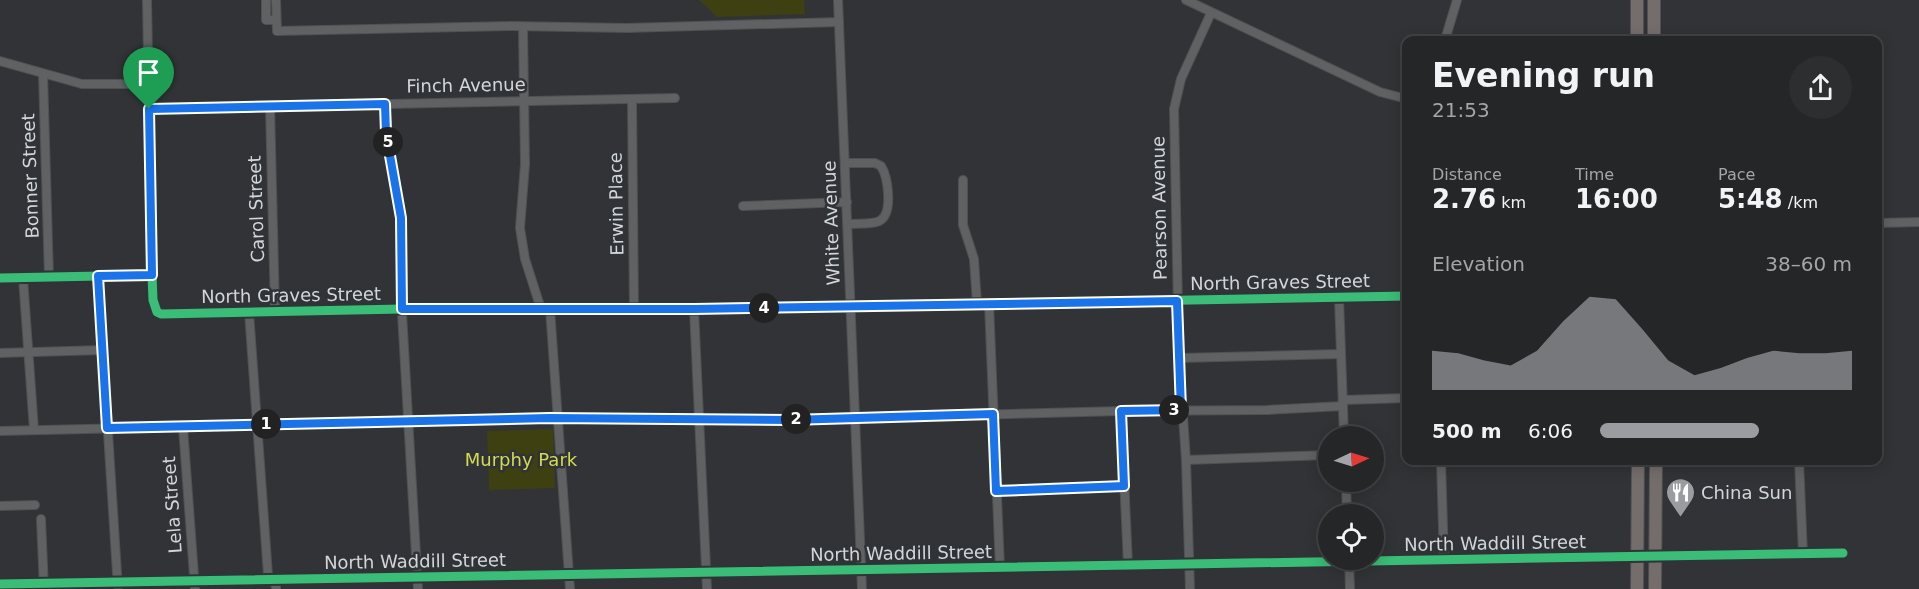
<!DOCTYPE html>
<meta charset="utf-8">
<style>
:root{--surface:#252628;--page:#2d2e30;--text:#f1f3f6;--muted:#a3a5a8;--line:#424345;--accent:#9a9c9f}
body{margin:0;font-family:"DejaVu Sans",sans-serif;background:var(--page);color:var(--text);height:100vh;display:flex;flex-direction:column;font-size:22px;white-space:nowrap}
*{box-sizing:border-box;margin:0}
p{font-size:20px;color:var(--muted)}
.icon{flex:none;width:33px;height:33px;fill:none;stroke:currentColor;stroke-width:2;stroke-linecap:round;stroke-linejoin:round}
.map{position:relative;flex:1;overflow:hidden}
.sheet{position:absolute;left:1402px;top:36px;width:480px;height:429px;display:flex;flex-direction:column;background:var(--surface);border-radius:12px;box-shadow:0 3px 15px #0003,0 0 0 2px var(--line)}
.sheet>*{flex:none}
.needle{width:39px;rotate:86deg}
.buttons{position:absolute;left:1318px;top:426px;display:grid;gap:12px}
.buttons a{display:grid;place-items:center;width:66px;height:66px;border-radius:50%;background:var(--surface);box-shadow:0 3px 15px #0003,0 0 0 2px var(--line);font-size:30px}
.pin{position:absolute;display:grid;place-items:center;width:51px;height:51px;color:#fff;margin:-62px -26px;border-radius:50% 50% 50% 0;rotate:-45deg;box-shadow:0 0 6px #0007}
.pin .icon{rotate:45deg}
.km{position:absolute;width:30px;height:30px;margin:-15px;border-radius:50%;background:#222;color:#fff;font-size:16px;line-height:30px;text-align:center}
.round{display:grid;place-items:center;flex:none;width:63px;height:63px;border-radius:32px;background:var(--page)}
.overview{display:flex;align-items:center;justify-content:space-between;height:102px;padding:0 30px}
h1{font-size:33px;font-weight:800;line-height:45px}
.stats{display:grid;grid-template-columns:repeat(3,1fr);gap:9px;height:102px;padding:6px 30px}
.stats div{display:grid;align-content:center}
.stats b{font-size:26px;font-weight:800}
.stats small{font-size:16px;font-weight:400}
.stats p{font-size:16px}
.chart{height:168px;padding:12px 30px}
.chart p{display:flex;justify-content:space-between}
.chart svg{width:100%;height:108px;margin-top:6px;fill:var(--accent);opacity:.7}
ul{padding:0 30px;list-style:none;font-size:20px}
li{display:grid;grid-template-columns:96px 72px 1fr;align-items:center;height:45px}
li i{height:15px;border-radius:8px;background:var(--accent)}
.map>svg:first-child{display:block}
</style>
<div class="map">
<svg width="1919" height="589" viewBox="0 0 1919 589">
<rect width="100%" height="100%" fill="#313336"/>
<g fill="#3e4011">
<path d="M699 0H804L805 14 717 17Z"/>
<path d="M553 429 555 488 489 490 487 431Z"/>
</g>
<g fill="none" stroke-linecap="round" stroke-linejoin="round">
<defs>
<g id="minor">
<path d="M147 0 152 275 153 300 157 312 161 314 402 309H694L1407 296"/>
<path d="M266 0V20H276"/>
<path d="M276 0 277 31 511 26 627 28 839 22"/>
<path d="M838 0 862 589"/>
<path d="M1186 0 1380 92 1407 99"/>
<path d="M523 28 525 164 520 228 525 259 541 309"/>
<path d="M1445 40 1457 0"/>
<path d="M0 61 82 84H149"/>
<path d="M43 74 49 277"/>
<path d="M632 99 634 309"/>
<path d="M385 104 389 153 401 218V296L418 589"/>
<path d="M270 106 275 311"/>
<path d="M149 109 675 98"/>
<path d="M845 163H875L881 166C888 177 893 211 881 220 874 225 857 223 848 224"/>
<path d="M963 180V225L974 259 977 304"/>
<path d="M743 206 847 202"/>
<path d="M1878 223 1919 222"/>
<path d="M98 276 118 589"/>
<path d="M0 278 152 275"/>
<path d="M23 278 34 430"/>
<path d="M1339 298 1344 436"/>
<path d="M989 304 1000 568"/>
<path d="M550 309 570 589"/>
<path d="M694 309 707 589"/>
<path d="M249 312 268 575 276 586V589"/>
<path d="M0 353 103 350"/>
<path d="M1179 358 1341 354"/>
<path d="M1343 400 1407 398"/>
<path d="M1121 411 1128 565"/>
<path d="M183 427 195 589"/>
<path d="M0 431 549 418 789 420 1121 411 1267 410 1343 406"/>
<path d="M1186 460 1329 455"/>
<path d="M1441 460 1444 561"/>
<path d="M1799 460 1803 555"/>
<path d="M1346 482 1347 514"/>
<path d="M996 491 1124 486"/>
<path d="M0 506 35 505"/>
<path d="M41 519 44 589"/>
<path d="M1349 560 1350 589"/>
<path d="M0 584 1843 553"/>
<path d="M1190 589 1186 460 1179 358 1174 109 1181 79 1211 13"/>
</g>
<g id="highway">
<path d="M1637 0V40"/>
<path d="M1654 40V0"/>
<path d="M1637 589 1638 460"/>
<path d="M1655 589 1656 460"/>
</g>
</defs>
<use href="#minor" stroke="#4e5052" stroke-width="10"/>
<use href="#highway" stroke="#4e5052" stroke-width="14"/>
<use href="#minor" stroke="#606162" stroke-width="8"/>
<use href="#highway" stroke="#756d6c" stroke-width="12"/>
<defs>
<g id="cycleway">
<path d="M0 278 152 275 153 300 157 312 161 314 402 309H694L1407 296"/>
<path d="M0 584 1843 553"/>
</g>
</defs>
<use href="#cycleway" stroke="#303337" stroke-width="13"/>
<use href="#cycleway" stroke="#3abd76" stroke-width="9"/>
</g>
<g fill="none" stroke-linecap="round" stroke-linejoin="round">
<defs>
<path id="route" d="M385 104 386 133 401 218 402 309H694L1177 301 1181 410 1121 411 1124 486 996 491 993 414 789 420 549 418 107 428 98 276 152 275 149 109Z"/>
</defs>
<use href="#route" stroke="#fff" stroke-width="12"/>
<use href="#route" stroke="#1a73e8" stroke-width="8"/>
</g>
<defs>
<symbol id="restaurant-pin" viewBox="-11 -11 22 30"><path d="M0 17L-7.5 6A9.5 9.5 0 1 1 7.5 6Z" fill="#9a9c9f" stroke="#303337"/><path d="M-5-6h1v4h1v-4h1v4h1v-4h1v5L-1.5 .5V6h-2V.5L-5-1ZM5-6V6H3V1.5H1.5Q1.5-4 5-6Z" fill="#fff"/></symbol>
</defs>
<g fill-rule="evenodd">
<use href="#restaurant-pin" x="1664" y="476" width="33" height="45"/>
</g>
<g text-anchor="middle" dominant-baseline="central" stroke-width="5" stroke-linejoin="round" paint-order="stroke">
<g font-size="18" fill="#d3d5d7" stroke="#303337">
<text transform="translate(466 85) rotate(-1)">Finch Avenue</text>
<text transform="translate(30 176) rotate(-92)">Bonner Street</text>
<text transform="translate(616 204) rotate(-91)">Erwin Place</text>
<text transform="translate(1159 208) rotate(-91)">Pearson Avenue</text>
<text transform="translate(256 209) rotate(-92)">Carol Street</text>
<text transform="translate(831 223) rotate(-92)">White Avenue</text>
<text transform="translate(1280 282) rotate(-1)">North Graves Street</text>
<text transform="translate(291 295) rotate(-1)">North Graves Street</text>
<text transform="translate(172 505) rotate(-94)">Lela Street</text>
<text transform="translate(1495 543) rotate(-1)">North Waddill Street</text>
<text transform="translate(901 553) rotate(-1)">North Waddill Street</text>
<text transform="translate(415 561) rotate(-1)">North Waddill Street</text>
</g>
<g font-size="18" fill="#d5da50" stroke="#303337">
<text x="521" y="459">Murphy Park</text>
</g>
<g font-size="18" fill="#d3d5d7" stroke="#303337" text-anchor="start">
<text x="1701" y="492">China Sun</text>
</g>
</g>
</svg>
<div class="buttons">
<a><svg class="needle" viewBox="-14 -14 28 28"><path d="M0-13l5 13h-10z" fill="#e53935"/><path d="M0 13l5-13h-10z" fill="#a3a5a8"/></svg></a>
<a><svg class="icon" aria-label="locate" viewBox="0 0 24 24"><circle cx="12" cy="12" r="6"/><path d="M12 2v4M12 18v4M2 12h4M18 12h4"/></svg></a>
</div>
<div class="pin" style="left:149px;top:109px;background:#1e9e55"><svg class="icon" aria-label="arrive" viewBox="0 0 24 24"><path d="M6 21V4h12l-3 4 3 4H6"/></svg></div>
<b class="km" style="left:266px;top:424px">1</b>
<b class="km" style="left:796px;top:419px">2</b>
<b class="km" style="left:1174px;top:410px">3</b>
<b class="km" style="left:764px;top:308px">4</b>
<b class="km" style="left:388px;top:142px">5</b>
<section class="sheet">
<div class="overview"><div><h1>Evening run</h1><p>21:53</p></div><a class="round"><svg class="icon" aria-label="share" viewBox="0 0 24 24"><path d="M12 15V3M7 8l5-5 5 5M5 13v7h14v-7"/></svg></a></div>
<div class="stats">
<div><p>Distance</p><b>2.76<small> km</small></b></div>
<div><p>Time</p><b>16:00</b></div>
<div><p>Pace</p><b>5:48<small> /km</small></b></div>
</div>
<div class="chart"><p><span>Elevation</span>38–60 m</p>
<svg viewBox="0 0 160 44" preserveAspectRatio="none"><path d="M0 44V28L10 29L20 32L30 34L40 28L50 16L60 6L70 7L80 19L90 32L100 38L110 35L120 31L130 28L140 29L150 29L160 28V44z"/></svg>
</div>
<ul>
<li><b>500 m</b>6:06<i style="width:63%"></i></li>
</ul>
</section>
</div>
